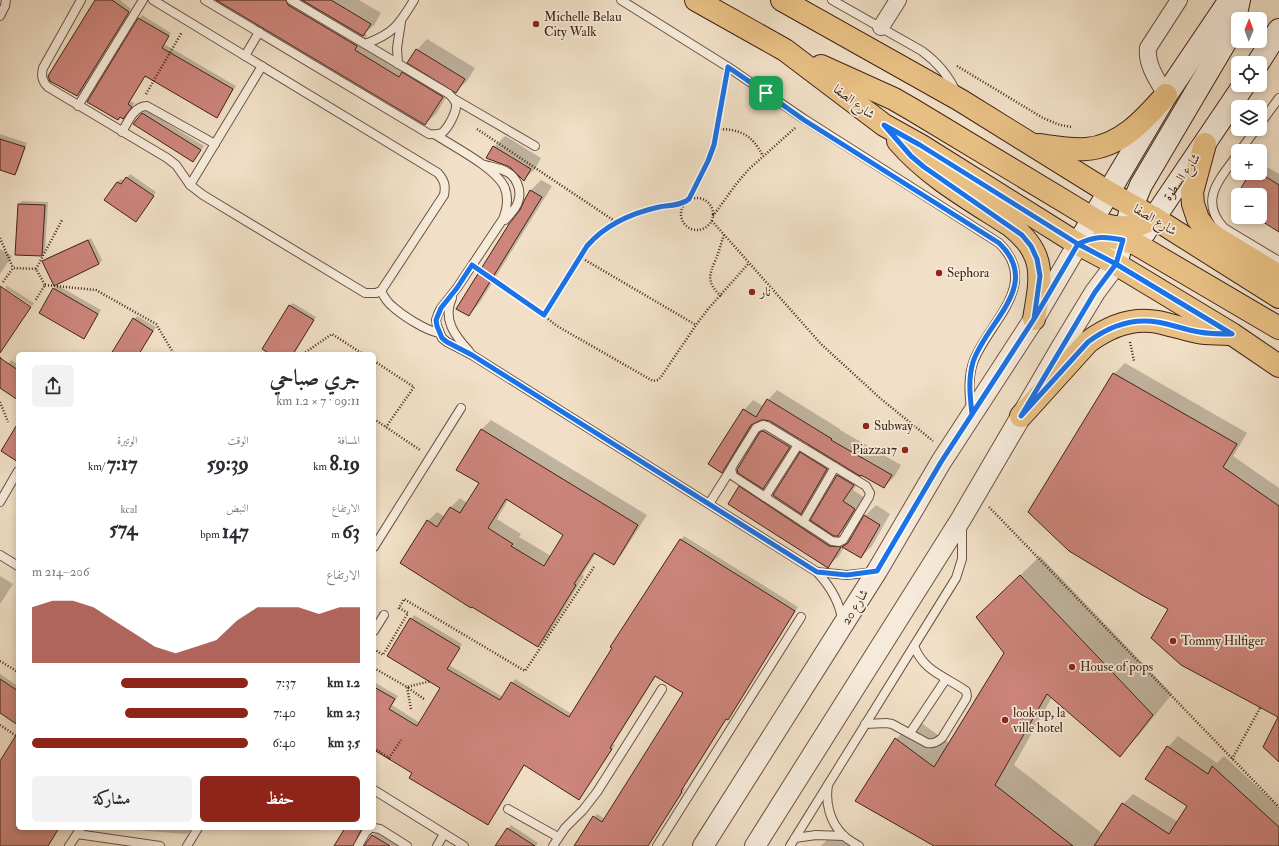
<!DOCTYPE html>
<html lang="ar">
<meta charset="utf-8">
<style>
:root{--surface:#fff;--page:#f2f2f3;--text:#2b2b33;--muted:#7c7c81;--accent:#8f2418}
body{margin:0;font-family:"IM FELL Double Pica",Amiri,serif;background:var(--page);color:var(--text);direction:rtl;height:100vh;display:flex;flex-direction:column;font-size:15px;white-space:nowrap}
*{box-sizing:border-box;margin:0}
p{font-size:13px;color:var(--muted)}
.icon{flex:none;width:22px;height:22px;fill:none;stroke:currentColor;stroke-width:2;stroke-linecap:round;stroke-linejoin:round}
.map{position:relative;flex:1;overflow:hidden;direction:ltr}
.sheet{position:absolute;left:16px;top:352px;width:360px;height:478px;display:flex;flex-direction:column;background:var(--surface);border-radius:6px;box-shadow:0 2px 6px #0003;direction:rtl}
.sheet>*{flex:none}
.needle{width:26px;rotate:1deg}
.tools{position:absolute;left:1231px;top:12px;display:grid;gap:8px}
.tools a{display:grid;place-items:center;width:36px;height:36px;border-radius:6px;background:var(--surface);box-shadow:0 2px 6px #0003;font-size:20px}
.pin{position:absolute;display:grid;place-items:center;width:34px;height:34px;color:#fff;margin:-17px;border-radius:8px;box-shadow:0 2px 6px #0006}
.round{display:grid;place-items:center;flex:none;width:42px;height:42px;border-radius:6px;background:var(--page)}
.head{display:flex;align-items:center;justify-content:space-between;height:68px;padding:0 16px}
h1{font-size:22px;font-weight:700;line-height:30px}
.metrics{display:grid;grid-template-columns:repeat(3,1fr);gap:6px;height:68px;padding:4px 16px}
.metrics div{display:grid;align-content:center}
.metrics b{font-size:20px;font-weight:700}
.metrics small{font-size:11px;font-weight:400}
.metrics p{font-size:11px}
.chart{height:112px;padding:8px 16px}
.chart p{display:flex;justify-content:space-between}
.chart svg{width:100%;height:72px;margin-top:4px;fill:var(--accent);opacity:.7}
.primary-button{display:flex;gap:8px;margin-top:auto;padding:8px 16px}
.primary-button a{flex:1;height:46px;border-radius:6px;background:var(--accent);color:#fff;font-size:16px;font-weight:700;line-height:46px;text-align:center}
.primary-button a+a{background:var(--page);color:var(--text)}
ul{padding:0 16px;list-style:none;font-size:13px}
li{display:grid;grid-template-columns:64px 48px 1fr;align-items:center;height:30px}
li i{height:10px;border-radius:5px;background:var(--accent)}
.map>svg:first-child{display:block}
</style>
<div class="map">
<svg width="1279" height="846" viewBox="0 0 1279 846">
<rect width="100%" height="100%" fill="#f1e0c7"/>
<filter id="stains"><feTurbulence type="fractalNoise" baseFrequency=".005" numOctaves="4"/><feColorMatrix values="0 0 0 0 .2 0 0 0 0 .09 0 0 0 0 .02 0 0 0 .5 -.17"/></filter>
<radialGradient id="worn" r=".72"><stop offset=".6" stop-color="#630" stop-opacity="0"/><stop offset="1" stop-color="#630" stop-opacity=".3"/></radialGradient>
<g fill="#0003" fill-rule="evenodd">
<path d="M96 0H120L131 9 81 92 77 95Z"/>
<path d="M217 0H359L381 13 374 25 365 33 367 35 365 39 409 66 417 50 427 39 475 68 467 81 456 92 451 89 436 114 425 124Z"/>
<path d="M142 15 171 33 164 44 236 86 217 116 146 75 130 101 135 103 126 114 88 102 139 19Z"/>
<path d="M146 110 204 146 193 161 137 119Z"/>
<path d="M0 134 27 143 18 170 15 174 0 169Z"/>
<path d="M505 136 541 158 535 169 524 179 494 147Z"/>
<path d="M1260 163 1279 174V230L1259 217H1260V195H1238V204L1234 201 1252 173H1260Z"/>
<path d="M130 174 156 192 136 220 117 182 121 179 124 181Z"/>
<path d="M541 180 552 186 479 304 468 315 521 210 525 199 531 190Z"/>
<path d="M22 201 48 202 45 252 42 255 19 204Z"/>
<path d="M91 238 102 260 99 264 44 261 47 258Z"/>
<path d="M0 249 12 256 0 274Z"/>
<path d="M57 285 101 310 87 334 84 337 40 312Z"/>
<path d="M7 286 34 303 32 306 5 288Z"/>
<path d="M293 303 316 317 294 354H272L290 306Z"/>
<path d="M137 316 156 327 139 354H112Z"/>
<path d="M11 360 18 365V399L0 387V374Z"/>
<path d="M1125 363 1247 433 1233 456 1279 488V760V717L1170 609 1029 512 1114 374Z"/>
<path d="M777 390 840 429V430L901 465 894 477 884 487 863 475 853 490 865 498 850 524 838 535 853 537 865 516 876 505 890 514 872 546 861 557 844 547 839 556 828 566 740 487 748 478 761 433 772 421 764 419 756 422 732 462 722 472 744 410 753 400 763 406 768 400ZM799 438 809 444 801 453 775 493 765 486 774 477ZM836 460 846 467 838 475 813 518 803 511 812 502Z"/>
<path d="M491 420 647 515 622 554 614 563 596 553 582 575 584 576 547 637 538 646 428 521 437 512 445 517 451 507 460 498 467 503 480 483 457 469 482 429ZM508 500 564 534 551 556 519 537 521 534 497 519Z"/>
<path d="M684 536 798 607 731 716 728 719 727 718 683 788 685 789 654 836 645 846H575L597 814 605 819 684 693 656 676 613 744 615 745 579 799 525 764 491 820 487 824 413 772 374 749V682L398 696 392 705 420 723 442 687 411 619 414 615 462 644 449 665 503 697 515 679 572 714 681 540Z"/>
<path d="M1040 556 1172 694 1139 735 1119 755 1052 697 1014 765 1103 834 1123 804 1133 794 1178 822 1188 806 1168 747 1178 736 1217 763 1224 756 1279 807V846H936L896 739 916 719 950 744 1005 653 998 597Z"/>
<path d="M0 576 13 584 0 604Z"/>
<path d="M0 674 18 686V724L0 712Z"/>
<path d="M511 825 538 843 536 846H507L508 829Z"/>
<path d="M133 828H190V831L187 834 133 830Z"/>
<path d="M376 832 398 846H365Z"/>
<path d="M834 833 854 846H821Z"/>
</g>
<g fill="#cd857c" stroke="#412316" fill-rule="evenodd">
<path d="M95 0H112L129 12 77 96 50 81 48 76Z"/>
<path d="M216 0H286L288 5 357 46 355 50 399 77 402 72 443 97 425 125Z"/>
<path d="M302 0H331L371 24 363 36Z"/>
<path d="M138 18 169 36 162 48 233 89 217 118 145 76 128 104 132 107 123 119 120 117 118 120 87 102Z"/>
<path d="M416 49 465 79 456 93 407 63Z"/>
<path d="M142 113 201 150 193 162 133 124Z"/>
<path d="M0 139 25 147 15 175 0 170Z"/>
<path d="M493 146 531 169 524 181 510 167 486 158Z"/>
<path d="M1250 173H1260L1279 185V232L1260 220 1258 217H1260V195H1238V205L1233 201Z"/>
<path d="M126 177 154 196 136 222 104 200 117 182 121 184Z"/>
<path d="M530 190 542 197 469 316 456 309 509 224 520 210 525 199Z"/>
<path d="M18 204 45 205 42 256 15 255Z"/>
<path d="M88 240 99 264 54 286 42 261Z"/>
<path d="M0 286 31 307 0 353Z"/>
<path d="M53 288 98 314 84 339 39 313Z"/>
<path d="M289 305 314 320 293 354H270L262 349Z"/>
<path d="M133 318 153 331 139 354H111Z"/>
<path d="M0 358 18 370V400L0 388Z"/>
<path d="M1113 373 1237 444 1223 467 1279 506V762L1263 747 1278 717 1181 665 1151 638 1168 609 1142 595 1069 551 1028 512Z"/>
<path d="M767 399 832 439 831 440 892 475 884 488 861 475 860 476 770 421 764 420H761L751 425 722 473 708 464 743 409 756 417Z"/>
<path d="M18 423V462L1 451Z"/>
<path d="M481 429 638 525 614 565 594 553 574 584 576 585 538 647 472 607 471 608 400 563 427 520 437 527 450 507 460 513 479 483 456 470ZM506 499 563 535 544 566 511 546 513 544 488 528Z"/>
<path d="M763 431 790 447 763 489 738 473 737 470 760 432Z"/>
<path d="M800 452 827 469 801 514 773 495Z"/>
<path d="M837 475 854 485 843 501 855 509 838 536H834L810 520Z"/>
<path d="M739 486 829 546 841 547 828 568 728 504Z"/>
<path d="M864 515 880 525 861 558 842 547 848 543Z"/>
<path d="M680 539 795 611 728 720 726 719 681 791 682 792 648 846H574L593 816 602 822 683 693 655 676 610 748 612 749 579 800 524 765 488 825 409 778 412 773 374 750V687L395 699 389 709 417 726 440 688 387 656 410 618 460 648 447 669 500 700 511 682 569 717 612 648 610 647Z"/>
<path d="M1020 575 1153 715 1120 757 1047 694 995 785 1073 846H934L855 801 895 738 934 767 1004 653 976 617Z"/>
<path d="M0 679 18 691V725L0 713Z"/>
<path d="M18 732V828H59L48 846H0V761Z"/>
<path d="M1167 746 1208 774 1212 766 1279 827V846H1094L1122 803 1169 834 1187 806 1145 779Z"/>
<path d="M345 828H362L353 846H334Z"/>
<path d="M507 828 535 846H495Z"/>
<path d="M372 835 390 846H364Z"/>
</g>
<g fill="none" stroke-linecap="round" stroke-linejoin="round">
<defs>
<g id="service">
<path d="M81 0 43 68C41 76 42 81 48 87L167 158 176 165 190 185 203 195 365 293H376L381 291 444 195C446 185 444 180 438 173L153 0"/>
<path d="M205 0 429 134C434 134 437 135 442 133 448 128 457 112 456 104 455 100 452 97 449 94L291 0"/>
<path d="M621 0 728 67 804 119 999 243C1041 284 990 321 974 360 968 376 969 392 971 409"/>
<path d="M832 0 922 51C937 62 948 74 956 92"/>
<path d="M0 16 5 6 6 0"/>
<path d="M365 44C393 34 399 25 414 0"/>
<path d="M245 56 259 32"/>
<path d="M398 64 397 48 401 22"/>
<path d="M454 99 535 146"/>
<path d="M78 106 143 0"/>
<path d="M1260 124 1279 98"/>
<path d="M122 132C128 122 134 106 147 106L215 144"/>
<path d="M436 135C454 147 494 167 504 186 509 197 507 209 503 219L457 288 441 308 438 314 436 320 437 326 442 338 447 342 472 355 817 572C830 586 839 600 842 619"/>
<path d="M1240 151 1256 129"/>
<path d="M1238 154C1220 179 1198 200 1224 228L1279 261"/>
<path d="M485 165C492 167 500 168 507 172 517 177 522 191 518 202 516 209 510 214 505 220"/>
<path d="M190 185 262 66"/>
<path d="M381 291C384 297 387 302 392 306 403 316 425 330 439 333"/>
<path d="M452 298C442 319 455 336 469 351"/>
<path d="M763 425 767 426 866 486 870 493 869 497 843 540 839 542 832 541 733 476 731 469 733 465 756 428Z"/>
<path d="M765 497 798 445"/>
<path d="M0 502 18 471"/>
<path d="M709 504 731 469"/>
<path d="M803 522 835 467"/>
<path d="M374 547 461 408"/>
<path d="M0 555 18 566"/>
<path d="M817 572 847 575 874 572"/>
<path d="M374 631 384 615"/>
<path d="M865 724 886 723 892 724 927 743C934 744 937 742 942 738L966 699 967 696 966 691C945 676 924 672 914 646"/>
<path d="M910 733 946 679"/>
<path d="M828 785C825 803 830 822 843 835 848 840 854 843 859 846"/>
<path d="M374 790 464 846"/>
<path d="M508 809 558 837"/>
<path d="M374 828 380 829 407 846"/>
<path d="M77 834 160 846"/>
<path d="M795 838 816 835 844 836"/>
<path d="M69 846 81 828"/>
<path d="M187 846 198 828"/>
<path d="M358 846 366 832 371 828"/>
<path d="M437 846 444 834"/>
<path d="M553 846 565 828 583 810 597 792 662 689"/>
<path d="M657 846 801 617"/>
<path d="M790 846 956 578 962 559V525"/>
</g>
<g id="minor">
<path d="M881 27 898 0"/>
<path d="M1166 95C1158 81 1146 65 1148 48L1179 0"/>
</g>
<g id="tertiary">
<path d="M703 846 877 571 941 462 1034 319 1078 244"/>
<path d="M755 846 961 519 1061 348 1095 292 1116 264"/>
</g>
<g id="secondary">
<path d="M1258 63 1279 30"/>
<path d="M1144 233 1244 85"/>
<path d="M1078 244 1166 95 1230 0"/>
<path d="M1116 264 1132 206 1141 185 1226 41 1234 23 1239 0"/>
</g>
<g id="primary">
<path d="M696 0 785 50 884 125 920 145 1078 244 1116 264 1232 334 1279 366"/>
<path d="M782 0 960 100 1108 192 1154 218 1279 297"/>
<path d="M821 66 894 99 913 110 1102 224C1122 230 1135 228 1154 218"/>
<path d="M898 141C929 177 971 200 1011 226 1047 254 1041 278 1034 319"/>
<path d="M1205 144 1192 192 1193 204 1198 219 1207 231 1218 239 1279 276"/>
<path d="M1039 145C1054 147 1070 150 1086 149 1120 147 1145 119 1166 95"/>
<path d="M1104 237H1112L1136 244 1279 328"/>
<path d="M1021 416 1088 342C1108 327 1132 317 1158 322 1171 325 1184 329 1198 332 1208 334 1218 333 1229 334"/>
</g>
</defs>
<use href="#service" stroke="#6d5242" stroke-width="10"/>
<use href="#minor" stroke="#6d5242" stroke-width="18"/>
<use href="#tertiary" stroke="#6d5242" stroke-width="22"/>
<use href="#secondary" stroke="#412316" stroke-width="24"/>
<use href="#primary" stroke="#412316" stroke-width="24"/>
<g stroke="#412316" stroke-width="2.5" stroke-dasharray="1 2" stroke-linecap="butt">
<path d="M957 66 1043 118 1060 125 1072 127"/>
<path d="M146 94 182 32"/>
<path d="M477 129 616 222"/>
<path d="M717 129C741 129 752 135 763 156"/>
<circle cx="697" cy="214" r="16"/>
<path d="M689 199 708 161 714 145 726 81"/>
<path d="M713 216 737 183 749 169 795 128"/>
<path d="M712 221 821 344 881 399 933 441"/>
<path d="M0 238 13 268"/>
<path d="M580 257 696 325"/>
<path d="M36 269 62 220"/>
<path d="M482 272 538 311 557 326 653 381 658 380 661 377 696 325 708 309 749 263"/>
<path d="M3 282 13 268 36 269 45 285 35 301"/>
<path d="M45 285 96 290 156 324 174 354"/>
<path d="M721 296C706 282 709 275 716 259 719 252 721 243 724 235"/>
<path d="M544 315 587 246C611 217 648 207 684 203"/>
<path d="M1130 342 1134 361"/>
<path d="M303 354 332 334 363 354"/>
<path d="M0 358 1 357"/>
<path d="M374 361 414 387 386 427"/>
<path d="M0 402 8 422"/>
<path d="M374 419 420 450"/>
<path d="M989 507 1279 807"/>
<path d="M374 649 383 655 408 613 399 608 404 599 525 671 594 567"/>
<path d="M0 661 18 672"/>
<path d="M374 668 407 687 431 681"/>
<path d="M411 709 407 687 424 699"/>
<path d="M0 725 18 737"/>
<path d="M374 748 389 758 401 740"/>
<path d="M1232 759 1260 708"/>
</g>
<use href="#service" stroke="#f6ebdb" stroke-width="8"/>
<use href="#minor" stroke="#f6ebdb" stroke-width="16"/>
<use href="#tertiary" stroke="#f6ebdb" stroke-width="20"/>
<use href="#secondary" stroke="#f6ebdb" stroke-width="22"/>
<use href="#primary" stroke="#e8c084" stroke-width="22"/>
</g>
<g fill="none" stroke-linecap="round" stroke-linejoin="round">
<defs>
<path id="route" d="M766 93 728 67 714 145 708 161 689 199C681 206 669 205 659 207 632 213 606 224 587 246L544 315 472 265 457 288 441 308 436 320 437 326 442 338 447 342 472 355 817 572 847 575 877 571 941 462 1034 319 1078 244 1116 264 1232 334C1221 334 1210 334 1199 332 1185 330 1171 324 1157 322 1132 318 1108 327 1088 342L1021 416 1095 292 1116 264 1123 240C1105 236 1095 236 1078 244L920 145 884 125 911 156 924 167 1022 235 1031 246 1037 259 1040 276 1034 319 972 414C970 396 968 379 973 362 987 321 1043 285 999 243L804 120 766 93"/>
</defs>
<use href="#route" stroke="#fff" stroke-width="8"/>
<use href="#route" stroke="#1a73e8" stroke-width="5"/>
</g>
<g fill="#8f2418" stroke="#f6ebdb" stroke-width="1.5">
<circle cx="536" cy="24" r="4"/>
<circle cx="939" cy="273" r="4"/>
<circle cx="752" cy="292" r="4"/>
<circle cx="866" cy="426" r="4"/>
<circle cx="905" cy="450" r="4"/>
<circle cx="1173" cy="641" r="4"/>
<circle cx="1072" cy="667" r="4"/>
<circle cx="1005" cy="720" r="4"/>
</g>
<g text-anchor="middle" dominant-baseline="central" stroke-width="3.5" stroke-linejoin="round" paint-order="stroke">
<g font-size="13" fill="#412316" stroke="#f6ebdb" text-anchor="start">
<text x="544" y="17">Michelle Belau<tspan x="544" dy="15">City Walk</tspan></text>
<text x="947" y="273">Sephora</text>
<text x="760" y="292">نار</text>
<text x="874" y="426">Subway</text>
<text x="897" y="450" text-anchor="end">Piazza17</text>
<text x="1181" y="641">Tommy Hilfiger</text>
<text x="1080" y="667">House of pops</text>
<text x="1013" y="713">look up, la<tspan x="1013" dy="15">ville hotel</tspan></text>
</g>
<g font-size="13" fill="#412316" stroke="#f6ebdb">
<text transform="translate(854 102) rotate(37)">شارع الصفا</text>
<text transform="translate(1182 177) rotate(-55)">شارع السطوة</text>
<text transform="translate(1155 220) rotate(31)">شارع الصفا</text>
<text transform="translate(855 607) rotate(-58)">شارع 20</text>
</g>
</g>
<rect width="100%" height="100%" filter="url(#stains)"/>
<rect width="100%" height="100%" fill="url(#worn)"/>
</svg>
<div class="tools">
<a><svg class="needle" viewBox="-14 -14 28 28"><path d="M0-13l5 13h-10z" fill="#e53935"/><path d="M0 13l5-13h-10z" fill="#7c7c81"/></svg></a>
<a><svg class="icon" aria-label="locate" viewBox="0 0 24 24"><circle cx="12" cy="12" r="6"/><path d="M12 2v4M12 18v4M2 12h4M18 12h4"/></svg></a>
<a><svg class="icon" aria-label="layers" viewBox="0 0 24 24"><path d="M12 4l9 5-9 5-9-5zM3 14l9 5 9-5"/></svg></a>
<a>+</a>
<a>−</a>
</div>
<div class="pin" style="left:766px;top:93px;background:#1e9e55"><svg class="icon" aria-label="arrive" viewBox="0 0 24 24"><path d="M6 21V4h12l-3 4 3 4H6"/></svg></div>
<section class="sheet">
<div class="head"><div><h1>جري صباحي</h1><p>09:11 · 7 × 1.2 km</p></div><a class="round"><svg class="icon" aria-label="share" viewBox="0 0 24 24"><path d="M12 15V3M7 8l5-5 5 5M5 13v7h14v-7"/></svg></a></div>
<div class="metrics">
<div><p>المسافة</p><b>8.19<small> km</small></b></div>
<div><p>الوقت</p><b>59:39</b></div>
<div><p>الوتيرة</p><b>7:17<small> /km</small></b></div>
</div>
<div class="metrics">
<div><p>الارتفاع</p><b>63<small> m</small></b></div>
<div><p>النبض</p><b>147<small> bpm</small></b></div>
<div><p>kcal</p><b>574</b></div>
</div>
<div class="chart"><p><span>الارتفاع</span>206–214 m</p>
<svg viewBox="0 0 160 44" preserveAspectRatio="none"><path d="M0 44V10L10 6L20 6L30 10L40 18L50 26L60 34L70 38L80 34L90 30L100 18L110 10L120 10L130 10L140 14L150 10L160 10V44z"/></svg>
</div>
<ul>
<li><b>1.2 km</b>7:37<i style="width:59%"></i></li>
<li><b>2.3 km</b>7:40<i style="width:57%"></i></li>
<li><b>3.5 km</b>6:40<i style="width:100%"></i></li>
</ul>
<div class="primary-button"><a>حفظ</a><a>مشاركة</a></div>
</section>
</div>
